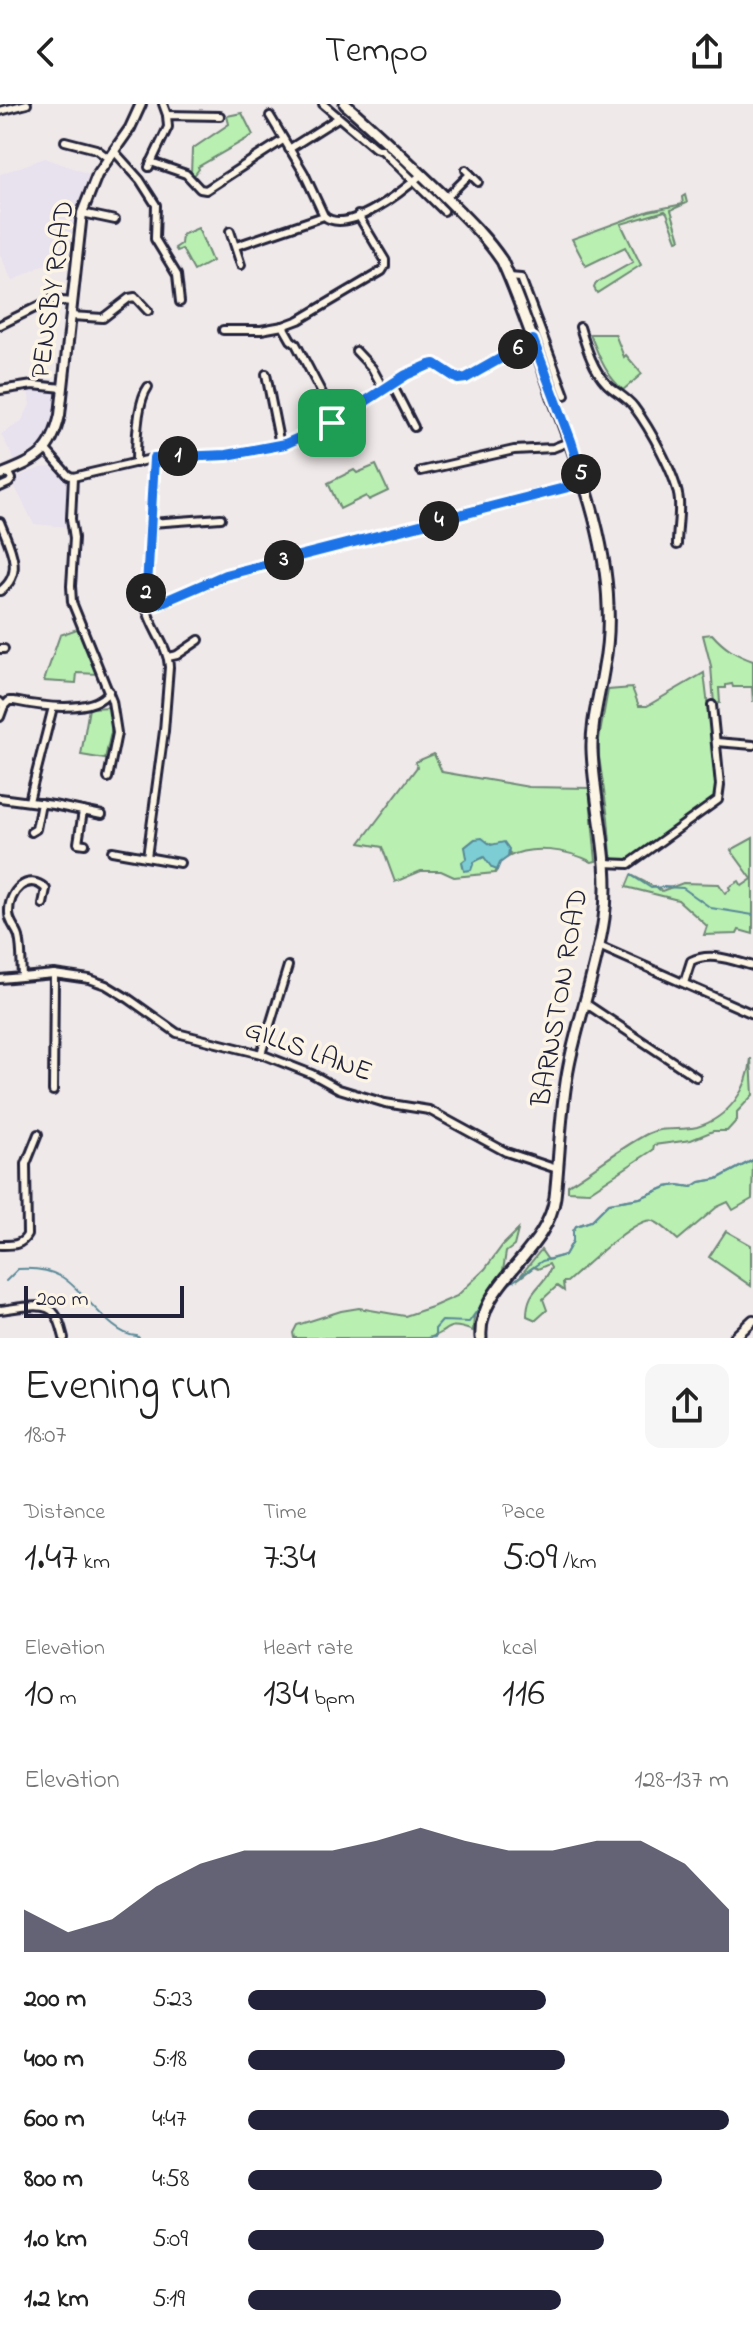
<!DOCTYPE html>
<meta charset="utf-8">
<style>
:root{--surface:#fff;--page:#f6f6f6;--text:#222;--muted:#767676;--accent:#22223b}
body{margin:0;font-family:"Indie Flower",sans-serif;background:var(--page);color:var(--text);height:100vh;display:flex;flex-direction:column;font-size:30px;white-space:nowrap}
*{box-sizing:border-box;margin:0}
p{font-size:26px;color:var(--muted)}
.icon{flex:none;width:44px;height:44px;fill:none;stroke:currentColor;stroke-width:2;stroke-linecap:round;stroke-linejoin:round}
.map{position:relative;height:1234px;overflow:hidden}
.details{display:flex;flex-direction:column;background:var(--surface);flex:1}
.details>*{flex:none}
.scale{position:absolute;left:24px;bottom:20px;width:160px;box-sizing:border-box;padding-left:8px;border:4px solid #22223b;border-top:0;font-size:22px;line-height:28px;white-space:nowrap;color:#22223b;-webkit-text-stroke:6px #fcf5e5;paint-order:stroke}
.pin{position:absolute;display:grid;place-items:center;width:68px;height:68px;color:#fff;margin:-34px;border-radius:16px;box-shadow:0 4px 12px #0006}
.km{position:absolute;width:40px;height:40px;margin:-20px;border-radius:50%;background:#222;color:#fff;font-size:22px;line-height:40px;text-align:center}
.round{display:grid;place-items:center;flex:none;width:84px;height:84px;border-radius:16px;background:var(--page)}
.summary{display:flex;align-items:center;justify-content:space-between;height:136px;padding:0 24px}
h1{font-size:44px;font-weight:600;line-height:60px}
.figures{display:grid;grid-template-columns:repeat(3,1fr);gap:12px;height:136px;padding:8px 24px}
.figures div{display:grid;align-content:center}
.figures b{font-size:40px;font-weight:600}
.figures small{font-size:22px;font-weight:400}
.figures p{font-size:22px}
.chart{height:224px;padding:16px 24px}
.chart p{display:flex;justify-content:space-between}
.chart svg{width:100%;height:144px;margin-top:8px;fill:var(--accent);opacity:.7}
ul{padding:0 24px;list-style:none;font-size:26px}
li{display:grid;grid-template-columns:128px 96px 1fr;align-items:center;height:60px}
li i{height:20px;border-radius:10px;background:var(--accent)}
header{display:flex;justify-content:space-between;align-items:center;height:104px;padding:0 24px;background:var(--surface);font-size:36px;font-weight:600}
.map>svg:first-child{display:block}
</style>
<header><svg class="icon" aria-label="back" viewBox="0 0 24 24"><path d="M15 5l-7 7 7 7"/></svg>Tempo<svg class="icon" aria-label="share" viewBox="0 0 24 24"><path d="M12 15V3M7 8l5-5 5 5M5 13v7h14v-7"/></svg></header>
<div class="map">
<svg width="753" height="1234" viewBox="0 0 753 1234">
<rect width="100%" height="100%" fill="#f0e9ea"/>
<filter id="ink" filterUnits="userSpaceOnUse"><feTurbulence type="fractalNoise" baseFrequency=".0125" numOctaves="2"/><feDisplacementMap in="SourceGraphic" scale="16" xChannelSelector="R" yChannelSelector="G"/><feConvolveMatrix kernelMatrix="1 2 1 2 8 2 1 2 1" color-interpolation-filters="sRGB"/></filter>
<g filter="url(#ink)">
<g fill="#e8e1ee">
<path d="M45 54 89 70 74 111 69 148 12 177 0 150V70Z"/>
<path d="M35 285 60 289 57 315 49 333 42 341 15 357 1 330 21 318 30 301 28 286Z"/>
<path d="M51 363 59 371 72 376 69 423 34 420 14 381 18 373 40 364Z"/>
</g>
<g fill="#b9efb1" stroke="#6e8876" stroke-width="2">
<path d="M242 9 253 31 198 63 199 65 193 73 191 70 192 45 229 20 227 12Z"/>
<path d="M685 91 687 99 671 106 680 135 677 136 667 109 665 107 621 120 641 161 597 189 594 184 596 179 633 158 625 143 586 162 572 135 649 107 683 100 682 93Z"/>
<path d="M198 124 212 157 194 167 182 145 177 147 175 144 181 140 182 131Z"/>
<path d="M590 230H615L624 253 626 251 642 270 623 286C605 270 599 252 590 230Z"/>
<path d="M376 361 388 387 369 396 366 392 340 405 328 379 354 366 357 369Z"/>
<path d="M80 524 98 570 77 569 76 579 44 577 60 531Z"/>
<path d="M712 530C724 544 736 551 753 557V598L752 583H733L732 580 726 581V584H719L720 599 714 600 711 562 703 531Z"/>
<path d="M704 569 715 661 716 693 631 758 615 756 611 751 608 714 599 653V635L608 586 632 584 639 602H647Z"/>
<path d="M111 603 113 619 105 655 81 651 89 604Z"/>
<path d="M434 650 442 668 529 683 589 684 596 757 592 758C569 746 532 740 508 753L510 749C498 741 488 740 475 735L465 743 474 758 484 752C490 756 490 763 497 766L495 769 454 773 441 767H421L395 778 382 743 360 739 417 663 415 658Z"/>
<path d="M753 734V830L739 826 737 830 704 831 707 822 678 796 626 783 631 771 662 787 683 779 719 780 725 789 730 786 729 783 739 777 742 782 752 775 731 746Z"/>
<path d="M751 954 753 991 737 1008V1016L727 1027H713L691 1036 654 1041 653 1046 589 1088 568 1087V1081C595 1065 620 1044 647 1030 662 1022 681 1027 697 1023 728 1014 749 985 751 954Z"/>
<path d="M753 1056 752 1095 733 1106 728 1098 717 1103 678 1136C671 1130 662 1120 653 1117 637 1111 581 1166 567 1178H563L564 1187 557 1182 543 1195 547 1206 536 1216 527 1212C527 1185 542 1185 551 1164L549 1160 538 1165 534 1163 517 1176 541 1146 548 1156 565 1151 573 1137V1127L576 1122 591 1117 609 1099 640 1094 666 1083 678 1081 692 1083 700 1078 717 1075Z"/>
<path d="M518 1126 514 1142 506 1148 502 1173 474 1212 473 1227C441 1215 451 1230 427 1234H294L293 1229 297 1221 341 1207 359 1204 405 1212 432 1203 457 1192 485 1165 502 1142Z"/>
<path d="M726 1127 751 1141V1182L709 1153Z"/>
</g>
<path fill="#7dced4" stroke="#598997" stroke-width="2" d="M482 734 491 741 504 738 509 745 508 753 500 759 497 766 492 764 484 753 474 758 471 766 464 767 462 758 467 754 465 743 475 735Z"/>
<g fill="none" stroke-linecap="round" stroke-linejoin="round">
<g stroke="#598997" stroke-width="2">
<path d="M631 771 651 784 664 783 683 784 711 804 753 811"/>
<path d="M6 1177 18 1165C33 1164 48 1165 62 1173 84 1186 112 1233 137 1232L139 1234"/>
<path d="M505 1183 542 1157 565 1151 573 1137V1127L576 1122 591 1117 609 1099 640 1094 666 1083 678 1081 692 1083 700 1078 717 1075 753 1056"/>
<path d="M428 1234 435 1233V1225L442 1217 469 1218 486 1194"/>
</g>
<defs>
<g id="street">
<path d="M163 0 167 11"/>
<path d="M323 0 375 44 382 46 444 107"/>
<path d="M0 7 27 0"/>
<path d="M270 12 304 69 324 112C348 132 404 86 422 70"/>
<path d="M65 37 96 45 108 54"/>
<path d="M289 45 338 14"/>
<path d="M114 47 140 76 156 101 155 135 177 171 180 198"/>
<path d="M151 58 186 70 200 85 206 86 283 36"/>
<path d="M149 63 168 23 167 11 220 12"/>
<path d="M466 66 478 78"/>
<path d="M446 94 470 70"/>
<path d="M82 109 115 116"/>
<path d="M230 127 241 161"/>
<path d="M236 142 324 112"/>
<path d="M509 173 521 174 565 291"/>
<path d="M71 212 103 214 129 194 135 193 148 207"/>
<path d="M0 221 51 196 72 198"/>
<path d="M580 223C586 242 592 264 606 279 614 288 626 292 634 303 649 323 677 372 679 397 680 411 677 427 677 441"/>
<path d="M223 226H261L283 222"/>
<path d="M356 247 372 264 384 286"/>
<path d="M266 270 280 341"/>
<path d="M392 280 414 323"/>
<path d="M0 286 33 281 63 284"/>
<path d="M332 319 325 295 296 240 291 236 283 222 299 216 382 167 385 162V156L358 111"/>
<path d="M46 346 68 371 73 373 164 352 227 351 285 340 332 319 406 271 429 261 435 260 458 275 466 274 533 236"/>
<path d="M136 359C136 340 137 298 148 283"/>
<path d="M421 367 514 346 553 344 571 337"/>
<path d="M73 373 71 415 74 434 71 482 72 498 112 597 117 629 108 674"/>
<path d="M0 383 9 379 12 375 8 367"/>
<path d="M0 418C9 441 26 469 0 487"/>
<path d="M151 419 221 414"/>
<path d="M146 502 158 500 225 471 584 379"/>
<path d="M0 545H4"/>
<path d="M168 553 177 551 199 536"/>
<path d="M0 598 4 602 0 613"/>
<path d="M4 602 9 597H14C38 602 94 611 109 587"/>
<path d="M716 638 753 641"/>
<path d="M0 694 53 701 102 711"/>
<path d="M29 697 53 603"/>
<path d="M83 707 78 739 85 740"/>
<path d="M31 728 36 725 41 699"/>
<path d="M112 747 180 759"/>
<path d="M147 753 164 627 169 563C168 541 150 524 146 502L154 354"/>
<path d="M604 759 629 760 718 696 720 681 712 601"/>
<path d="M599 842 753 910"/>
<path d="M22 872C21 860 22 845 19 833 17 825 9 819 9 809 8 788 28 767 46 785L43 800"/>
<path d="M0 875 54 870 89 875 106 881 129 895 177 929 261 950 312 970 339 985 385 999 429 1006 506 1048 557 1065"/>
<path d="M684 879 691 857C711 847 733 857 753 862"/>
<path d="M585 899 696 973"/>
<path d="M261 950 288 862"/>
<path d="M53 987 54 870"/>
<path d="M0 1141C12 1141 21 1142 27 1131L26 1060 38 1030"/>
<path d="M0 1206C14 1205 46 1196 55 1210 60 1216 62 1226 64 1234"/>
</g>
<g id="secondary">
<path d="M0 371C36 356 51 351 60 311L82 109 97 71 130 24 141 0"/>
<path d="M734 1234 753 1216"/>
</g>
<path id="primary" d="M345 0C379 30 412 61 445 93 465 113 486 133 502 157 522 201 537 247 553 293 578 359 606 430 608 502 609 522 608 542 604 562 600 590 591 618 592 646 594 702 612 758 604 814 597 864 579 912 569 961 560 1005 560 1049 555 1093 548 1148 477 1180 481 1234"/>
</defs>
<use href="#street" stroke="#22223b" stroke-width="12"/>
<use href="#secondary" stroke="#22223b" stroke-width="14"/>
<use href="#primary" stroke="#22223b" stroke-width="15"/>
<use href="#street" stroke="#fcf5e5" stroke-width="6"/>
<use href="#secondary" stroke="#fcf5e5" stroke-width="8"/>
<use href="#primary" stroke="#fcf5e5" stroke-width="9"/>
</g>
</g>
<g fill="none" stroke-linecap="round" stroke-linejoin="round" filter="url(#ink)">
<defs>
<path id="route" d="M533 236 571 337 584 379 225 471 158 500 146 502 154 354 227 351 285 340 332 319 406 271 429 261 435 260 458 275 466 274Z"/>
</defs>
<use href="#route" stroke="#fff" stroke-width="16"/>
<use href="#route" stroke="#1a73e8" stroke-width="10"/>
</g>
<g text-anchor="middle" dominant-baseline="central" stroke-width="7" stroke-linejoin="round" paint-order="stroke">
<g font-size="28" fill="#22223b" stroke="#fcf5e5">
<text transform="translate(54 186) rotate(-82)">PENSBY ROAD</text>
<text transform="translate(561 894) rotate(-80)">BARNSTON ROAD</text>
<text transform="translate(308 948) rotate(20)">GILLS LANE</text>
</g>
</g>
</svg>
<div class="scale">200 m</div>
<div class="pin" style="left:332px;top:319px;background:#1e9e55"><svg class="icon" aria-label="arrive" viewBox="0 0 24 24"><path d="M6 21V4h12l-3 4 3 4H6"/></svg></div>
<b class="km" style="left:178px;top:352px">1</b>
<b class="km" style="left:146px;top:489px">2</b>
<b class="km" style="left:284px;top:456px">3</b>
<b class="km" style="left:439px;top:417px">4</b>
<b class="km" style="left:581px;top:370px">5</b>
<b class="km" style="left:518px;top:245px">6</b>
</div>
<section class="details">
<div class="summary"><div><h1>Evening run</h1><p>18:07</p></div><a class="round"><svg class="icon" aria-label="share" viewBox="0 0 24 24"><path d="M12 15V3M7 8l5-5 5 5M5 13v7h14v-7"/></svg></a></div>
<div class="figures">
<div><p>Distance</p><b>1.47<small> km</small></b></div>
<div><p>Time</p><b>7:34</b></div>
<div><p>Pace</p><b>5:09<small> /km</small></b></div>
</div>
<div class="figures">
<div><p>Elevation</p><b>10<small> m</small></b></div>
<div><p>Heart rate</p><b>134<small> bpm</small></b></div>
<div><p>kcal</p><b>116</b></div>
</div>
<div class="chart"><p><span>Elevation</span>128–137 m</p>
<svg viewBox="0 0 160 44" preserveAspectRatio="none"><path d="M0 44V31L10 38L20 34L30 24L40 17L50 13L60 13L70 13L80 10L90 6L100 10L110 13L120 13L130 10L140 10L150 17L160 31V44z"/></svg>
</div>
<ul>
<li><b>200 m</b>5:23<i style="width:62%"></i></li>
<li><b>400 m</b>5:18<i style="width:66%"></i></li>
<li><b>600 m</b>4:47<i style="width:100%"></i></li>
<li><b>800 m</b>4:58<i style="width:86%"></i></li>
<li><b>1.0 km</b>5:09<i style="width:74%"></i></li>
<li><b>1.2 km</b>5:19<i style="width:65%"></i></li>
</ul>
</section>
